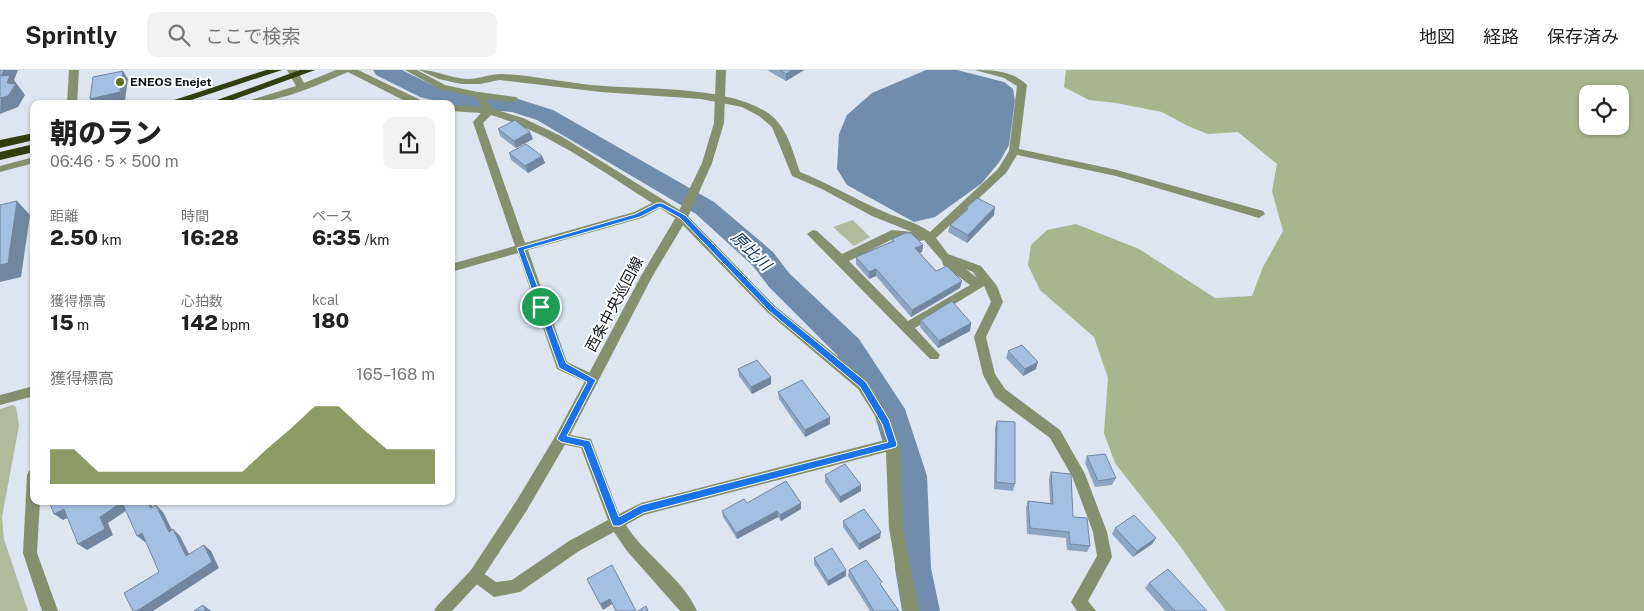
<!DOCTYPE html>
<html lang="ja">
<meta charset="utf-8">
<style>
:root{--surface:#fff;--page:#f2f2f2;--text:#222;--muted:#767676;--line:#e0e0e0;--accent:#5c7223}
body{margin:0;font-family:"Public Sans","Noto Sans JP",sans-serif;background:var(--page);color:var(--text);height:100vh;display:flex;flex-direction:column;font-size:19px;white-space:nowrap}
*{box-sizing:border-box;margin:0}
p{font-size:16px;color:var(--muted)}
.icon{flex:none;width:28px;height:28px;fill:none;stroke:currentColor;stroke-width:2;stroke-linecap:round;stroke-linejoin:round}
.map{position:relative;flex:1;overflow:hidden}
.details{position:absolute;left:30px;top:30px;width:425px;height:405px;display:flex;flex-direction:column;background:var(--surface);border-radius:10px;box-shadow:0 1px 4px #0004}
.details>*{flex:none}
.tools{position:absolute;left:1579px;top:15px;display:grid;gap:10px}
.tools a{display:grid;place-items:center;width:50px;height:50px;border-radius:10px;background:var(--surface);box-shadow:0 1px 4px #0004;font-size:25px}
.pin{position:absolute;display:grid;place-items:center;width:42px;height:42px;color:#fff;margin:-21px;border:2px solid #fff;border-radius:50%;box-shadow:0 1px 5px #0007}
.round{display:grid;place-items:center;flex:none;width:52px;height:52px;border-radius:10px;background:var(--page)}
.headline{display:flex;align-items:center;justify-content:space-between;height:85px;padding:0 20px}
h1{font-size:28px;font-weight:800;line-height:38px}
.figures{display:grid;grid-template-columns:repeat(3,1fr);gap:8px;height:85px;padding:5px 20px}
.figures div{display:grid;align-content:center}
.figures b{font-size:21px;font-weight:800}
.figures small{font-size:14px;font-weight:400}
.figures p{font-size:14px}
.chart{height:140px;padding:10px 20px}
.chart p{display:flex;justify-content:space-between}
.chart svg{width:100%;height:90px;margin-top:5px;fill:var(--accent);opacity:.7}
header{display:flex;align-items:center;gap:30px;box-sizing:border-box;height:70px;padding:0 25px;background:var(--surface);border-bottom:1px solid var(--line)}
header strong{font-size:24px}
nav{display:flex;gap:28px;margin-inline-start:auto;font-size:18px}
.search{width:350px;height:45px;background:var(--page);display:flex;align-items:center;gap:12px;box-sizing:border-box;padding:0 18px;border-radius:10px;color:var(--muted);font-size:19px}
.map>svg:first-child{display:block}
</style>
<header>
<strong>Sprintly</strong>
<div class="search"><svg class="icon" aria-label="search" viewBox="0 0 24 24"><circle cx="10" cy="10" r="6"/><path d="M15 15l6 6"/></svg>ここで検索</div>
<nav><a>地図</a><a>経路</a><a>保存済み</a></nav>
</header>
<div class="map">
<svg width="1644" height="541" viewBox="0 0 1644 541">
<rect width="100%" height="100%" fill="#dce5f0"/>
<g fill="#afbb9c">
<path d="M853 150 870 167 854 176 833 157Z"/>
<path d="M13 335 16 337 19 356 2 447 4 469 28 541H0V339Z"/>
</g>
<path fill="#a7b68d" fill-rule="evenodd" d="M1066 0H1644V541H1226L1180 476 1115 393 1104 363 1108 308 1094 267 1040 220 1028 195 1031 175 1047 160 1076 154 1139 179 1215 228 1252 226 1263 197 1283 161 1272 121 1277 94 1238 62 1208 64 1188 56 1162 42 1116 33 1089 30 1064 17ZM1588 24H1620V56H1588Z"/>
<path fill="#718dad" d="M926 0H957L1004 12 1013 19 1015 31 1009 75 1000 91 982 113 935 147 914 152 847 115 837 99 839 64 847 45 872 23Z"/>
<g fill="none" stroke-linecap="round" stroke-linejoin="round">
<path fill="#718dad" fill-rule="evenodd" d="M373 0H402L436 17 468 25 515 28 553 40 714 132 773 182 789 203 859 269 905 339 927 406 931 498 940 541H902L895 498 893 406 874 343 837 285 769 217 753 196 696 144 537 50 512 42 468 39 420 27 376 5Z"/>
<g fill="#85916e" fill-rule="evenodd">
<path d="M69 0H79L77 34H67Z"/>
<path d="M287 0H297L304 13 336 0H358L429 34 407 32 348 2C314 17 275 34 238 34L296 16Z"/>
<path d="M419 0C436 0 450 8 467 9 479 9 490 4 501 4 530 5 561 12 591 15 642 20 721 15 765 41 787 54 792 80 800 102 828 113 853 128 880 140 896 148 915 151 930 162L998 99 1009 81 1017 16 1004 8 975 0C994 0 1013 1 1027 15L1019 79 1117 100 1263 141 1265 144 1259 148 1116 106 1017 85 1006 103 936 168 948 184 981 196 997 216 1003 232 986 267 995 304 1005 319 1060 360 1085 404 1107 462 1112 487 1088 531 1096 541H1077L1071 532 1097 486 1093 462 1072 406 1050 368 995 327 983 305 974 267 991 232 984 216 915 258 940 285 938 289H930L807 164 813 160 817 161 842 184 892 160 912 162 872 146 822 119 792 106 772 57 759 46 742 37 701 29 601 22 499 10 480 14H461L439 9ZM897 167 920 171 924 170 942 191 943 195 970 215 908 251 849 191ZM966 199 973 202 977 208Z"/>
<path d="M479 22 516 27 518 29 513 32 486 29 493 39 523 48 561 66 686 144 775 236 868 311 891 349 900 374 903 458 919 541H903L889 458 886 382 644 445 626 455C645 486 682 507 697 541H680L627 481 614 462 579 481 520 522 494 527 471 510 468 505 471 500 476 498 496 512 512 510 569 471 608 450 581 378 556 373 554 369 556 365 561 363 591 369 619 444 641 433 885 370 880 354 858 319 767 242 678 150 660 138 642 148 528 180 567 292 597 306 598 310 597 314 592 315 557 299 518 183 451 202V194L515 176 473 52 481 43 451 41V35L482 37 474 25ZM491 45C550 63 600 100 652 133L634 142 525 173 483 53Z"/>
<path d="M34 87V93L0 102V96Z"/>
<path d="M34 316V326L0 335V325Z"/>
<path d="M34 399V431H40L37 483 58 541H42L23 483 27 405 29 401Z"/>
</g>
<g fill="#85916e" fill-rule="evenodd">
<path d="M405 0H417L445 15 482 23 484 25 479 28 439 19Z"/>
<path d="M716 0H726L724 53 712 93 688 147 652 207 566 373 527 440 481 510 452 541H434L437 536 471 500 517 430 556 365 641 206 676 147 702 93 714 53Z"/>
</g>
<g fill="#313f0c" fill-rule="evenodd">
<path d="M266 0H282L179 34H162Z"/>
<path d="M300 0H315L222 34H206Z"/>
<path d="M34 63V70L0 78V70Z"/>
<path d="M34 74V82L0 90V82Z"/>
</g>
</g>
<g fill="#8ca5c3">
<path d="M767 0H804L786 11Z"/>
<path d="M498 59 533 69 516 78 500 66Z"/>
<path d="M509 83 542 86 545 93 528 103 511 90Z"/>
<path d="M966 138 994 145 967 173 948 162 950 155 965 141Z"/>
<path d="M892 169 923 175 922 182 919 183 936 201 960 218 911 247 876 206 869 209 856 194V187L892 171Z"/>
<path d="M921 250 971 253 970 261 938 278 920 257Z"/>
<path d="M1008 281 1036 299 1023 306 1006 288Z"/>
<path d="M738 299 771 314 752 324 739 306Z"/>
<path d="M778 322 830 354 805 367 779 329Z"/>
<path d="M997 351 1015 414 1013 421 994 419 995 358Z"/>
<path d="M1087 386 1116 408 1112 415 1095 417 1085 393Z"/>
<path d="M1051 402 1073 447 1090 476 1087 482 1067 480 1066 468 1027 464 1026 437 1028 431 1050 433 1049 409Z"/>
<path d="M825 405 861 421 840 433 825 412Z"/>
<path d="M747 433 801 439 781 451 778 447 737 469 723 447 722 441Z"/>
<path d="M843 451 880 468 859 480 843 457Z"/>
<path d="M1115 458 1156 468 1152 474 1133 487 1112 464Z"/>
<path d="M814 488 846 500V506L828 516 814 494Z"/>
<path d="M849 500 882 516 899 541H870L848 506Z"/>
<path d="M1149 513 1207 541H1165L1145 518Z"/>
</g>
<g fill="#72869f">
<path d="M4 0H18L14 10 25 25 18 37 0 44 1 6Z"/>
<path d="M792 0H804L786 11V4Z"/>
<path d="M123 1 128 9 125 30 107 34H94L90 29Z"/>
<path d="M530 62 533 69 516 78 514 71Z"/>
<path d="M542 86 545 93 528 103 525 96Z"/>
<path d="M17 131 30 145 21 207 0 212V195Z"/>
<path d="M995 137 994 145 967 173 968 165Z"/>
<path d="M923 175 922 182 914 185 915 178Z"/>
<path d="M876 199V206L869 209V202Z"/>
<path d="M962 211 960 218 911 247 912 240Z"/>
<path d="M971 253 970 261 938 278 939 271Z"/>
<path d="M1038 292 1036 299 1023 306 1025 299Z"/>
<path d="M771 307V314L752 324 751 317Z"/>
<path d="M830 347V354L805 367V360Z"/>
<path d="M861 415V421L840 433V427Z"/>
<path d="M145 431H148L158 444 151 438Z"/>
<path d="M122 432 130 438 108 453 113 465 87 480 78 474 100 447Z"/>
<path d="M801 433V439L781 451 780 445Z"/>
<path d="M156 435 163 442 176 468 169 462Z"/>
<path d="M64 439 73 445 63 450 54 444Z"/>
<path d="M777 441 778 447 737 469 736 463Z"/>
<path d="M173 459 180 466 193 492 186 486Z"/>
<path d="M881 462 880 468 859 480V474Z"/>
<path d="M142 463 150 469 145 472 137 466Z"/>
<path d="M1156 468 1152 474 1133 487 1137 481Z"/>
<path d="M204 475 211 481 219 498 153 541H137Z"/>
<path d="M846 500V506L828 516V511Z"/>
<path d="M610 529 612 534 603 540 600 534Z"/>
<path d="M203 535 211 541H206Z"/>
</g>
<g fill="#a3c0e3" stroke="#72869f">
<path d="M0 0H4L1 6 10 5 7 13 16 14 8 26 0 28Z"/>
<path d="M780 0H792L786 4Z"/>
<path d="M123 1 120 22 90 29 93 7Z"/>
<path d="M515 50 530 62 514 71 498 59Z"/>
<path d="M526 74 542 86 525 96 509 83Z"/>
<path d="M977 128 995 137 968 165 950 155 968 139 966 138Z"/>
<path d="M17 131 8 193 0 195V135Z"/>
<path d="M905 163H911L923 175 915 178 936 201 947 196 962 211 912 240 876 199 869 202 856 187 894 171 892 169Z"/>
<path d="M952 231 971 253 939 271 921 250Z"/>
<path d="M1022 275 1038 292 1025 299 1008 281Z"/>
<path d="M757 290 771 307 751 317 738 299Z"/>
<path d="M802 310 830 347 805 360 778 322Z"/>
<path d="M997 351 1015 352V414L996 412Z"/>
<path d="M1105 384 1116 408 1098 411 1087 386Z"/>
<path d="M845 394 861 415 840 427 825 405Z"/>
<path d="M1051 402 1071 404 1073 447 1087 448 1090 476 1070 474 1069 462 1030 458 1028 431 1053 434Z"/>
<path d="M786 411 801 433 780 445 777 441 736 463 722 441 744 429 747 433Z"/>
<path d="M49 431H145L151 438 156 435 169 462 173 459 186 486 204 475 212 492 137 541H133L124 523 159 502 142 463 137 466 122 432 100 447 105 459 78 474 64 439 54 444Z"/>
<path d="M864 439 881 462 859 474 843 451Z"/>
<path d="M1134 445 1156 468 1137 481 1115 458Z"/>
<path d="M832 478 846 500 828 511 814 488Z"/>
<path d="M866 490 882 512 880 514 899 541H874L849 500Z"/>
<path d="M612 495 636 541H616L610 529 600 534 587 509Z"/>
<path d="M1168 499 1207 541H1175L1149 513Z"/>
<path d="M203 535 206 541H194Z"/>
<path d="M646 536 648 541H638Z"/>
</g>
<path fill="#1a73e8" stroke="#fff" fill-rule="evenodd" d="M657 133H662L685 145 774 237 866 312 889 350 897 374 896 377 643 443 620 456H613L583 377 561 372 557 369 587 312 559 298 517 178 635 144ZM660 137 680 148 769 241 860 317 882 354 888 372 641 435 619 447 590 371 567 366 596 310 566 293 524 180 640 147Z"/>
<circle fill="#5c7223" stroke="#fff" stroke-width="2" cx="120" cy="12" r="5"/>
<g text-anchor="middle" dominant-baseline="central" stroke-width="4" stroke-linejoin="round" paint-order="stroke">
<g font-size="12" font-weight="bold" fill="#0d1014" stroke="#fff" text-anchor="start">
<text x="130" y="12">ENEOS Enejet</text>
</g>
<g font-size="15" fill="#0d1014" stroke="#fff">
<text transform="translate(614 234) rotate(-62)">西条中央巡回線</text>
</g>
<g font-size="16" font-style="italic" fill="#022e58" stroke="#fff">
<text transform="translate(751 181) rotate(44)">原比川</text>
</g>
</g>
</svg>
<div class="tools">
<a><svg class="icon" aria-label="locate" viewBox="0 0 24 24"><circle cx="12" cy="12" r="6"/><path d="M12 2v4M12 18v4M2 12h4M18 12h4"/></svg></a>
</div>
<div class="pin" style="left:541px;top:237px;background:#1e9e55"><svg class="icon" aria-label="arrive" viewBox="0 0 24 24"><path d="M6 21V4h12l-3 4 3 4H6"/></svg></div>
<section class="details">
<div class="headline"><div><h1>朝のラン</h1><p>06:46 · 5 × 500 m</p></div><a class="round"><svg class="icon" aria-label="share" viewBox="0 0 24 24"><path d="M12 15V3M7 8l5-5 5 5M5 13v7h14v-7"/></svg></a></div>
<div class="figures">
<div><p>距離</p><b>2.50<small> km</small></b></div>
<div><p>時間</p><b>16:28</b></div>
<div><p>ペース</p><b>6:35<small> /km</small></b></div>
</div>
<div class="figures">
<div><p>獲得標高</p><b>15<small> m</small></b></div>
<div><p>心拍数</p><b>142<small> bpm</small></b></div>
<div><p>kcal</p><b>180</b></div>
</div>
<div class="chart"><p><span>獲得標高</span>165–168 m</p>
<svg viewBox="0 0 160 44" preserveAspectRatio="none"><path d="M0 44V27L10 27L20 38L30 38L40 38L50 38L60 38L70 38L80 38L90 27L100 17L110 6L120 6L130 17L140 27L150 27L160 27V44z"/></svg>
</div>
</section>
</div>
